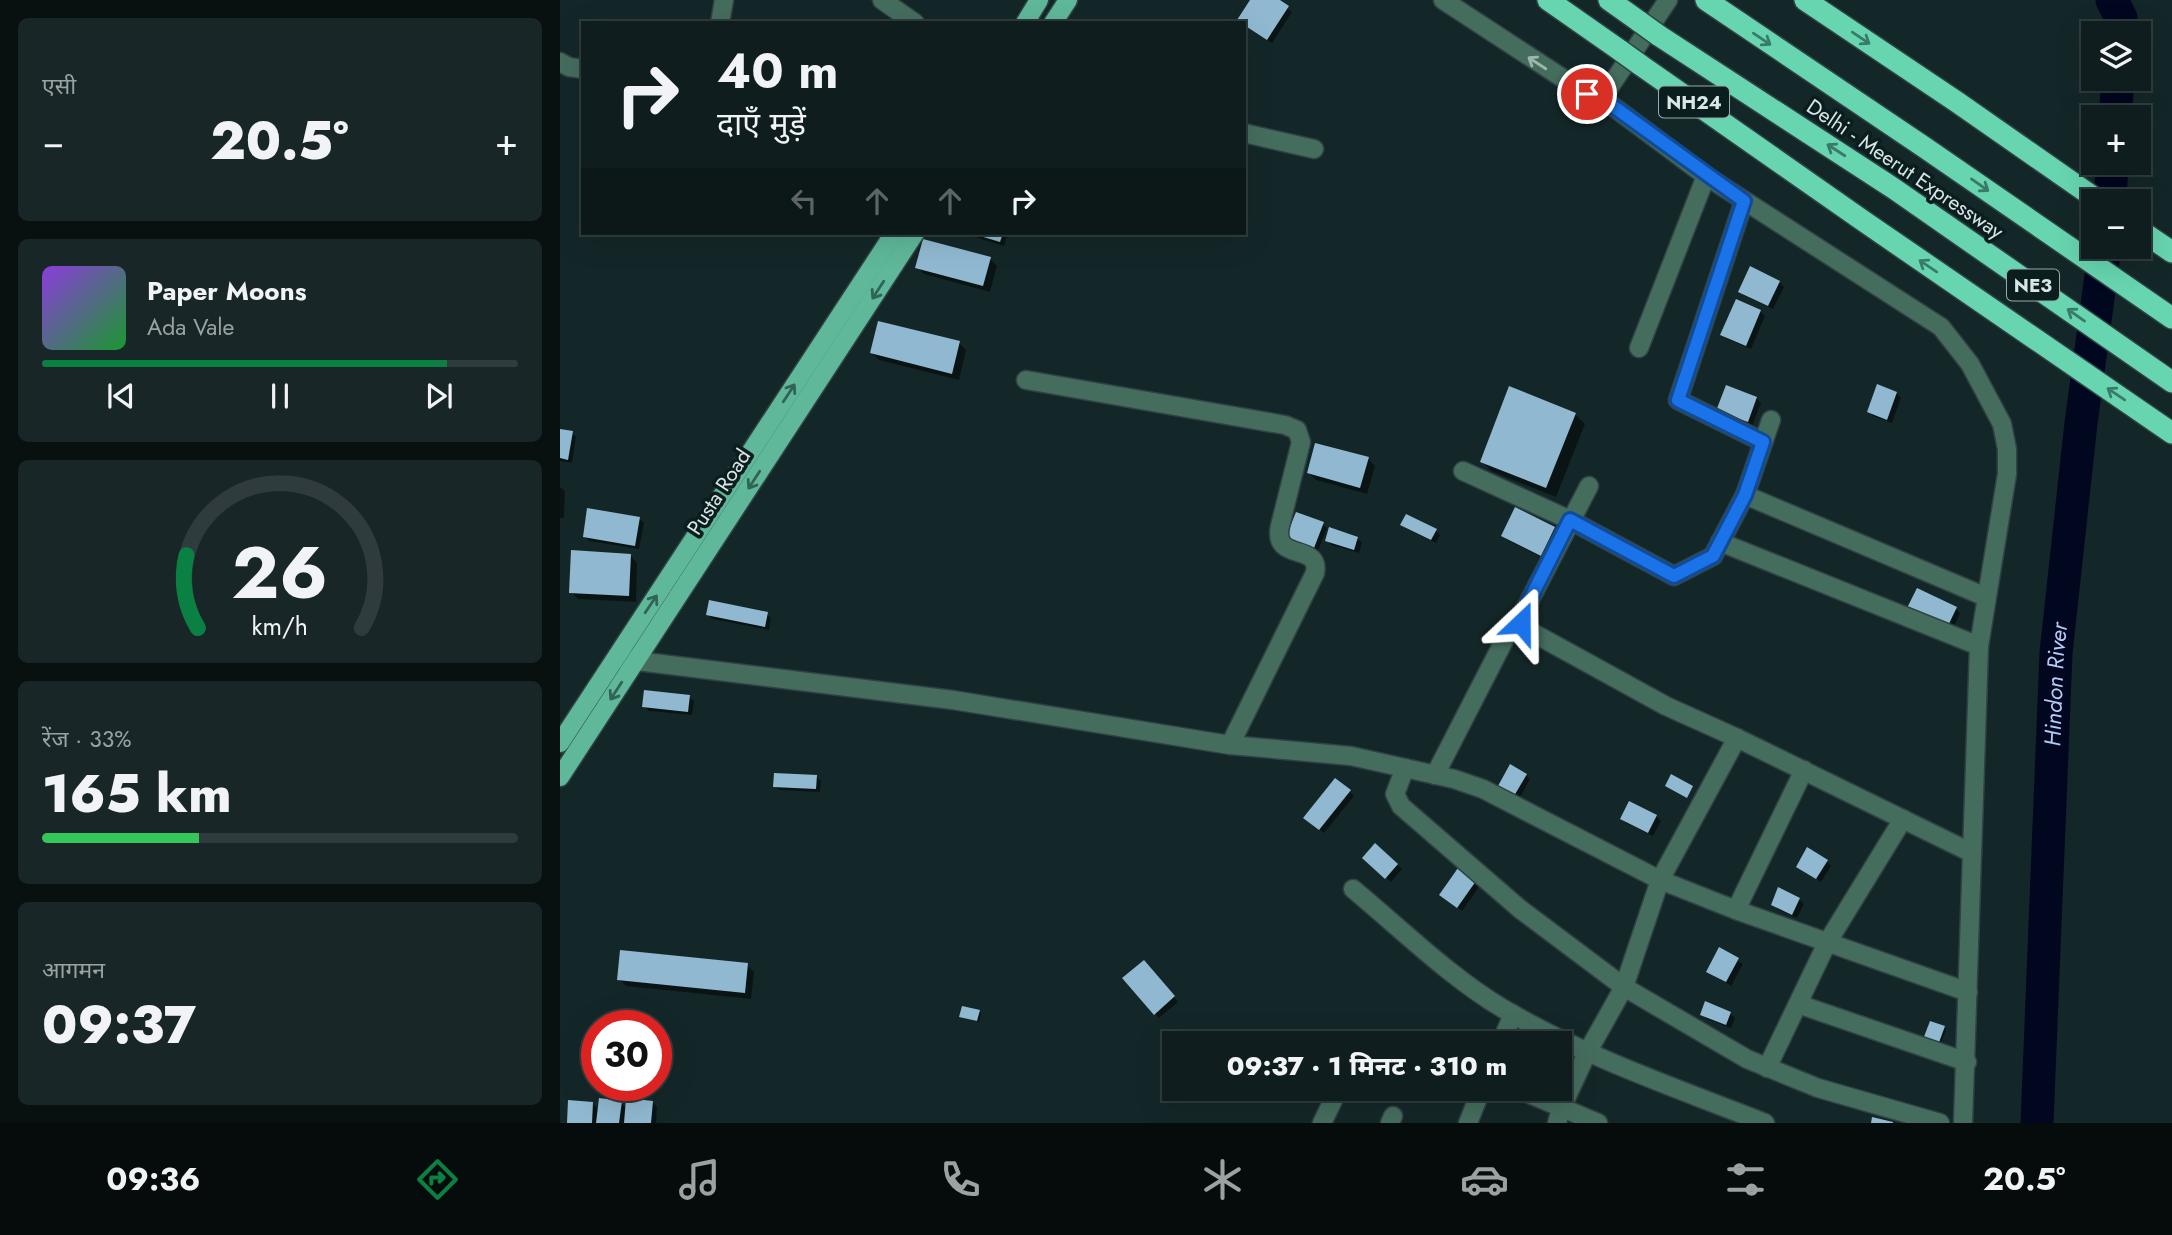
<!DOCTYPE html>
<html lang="hi">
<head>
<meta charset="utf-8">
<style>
	:root { --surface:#0f1d1e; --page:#182627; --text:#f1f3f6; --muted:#9ba2a4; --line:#2f3b3c; --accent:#0b8043 }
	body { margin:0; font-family:Jost,"Noto Sans Devanagari",sans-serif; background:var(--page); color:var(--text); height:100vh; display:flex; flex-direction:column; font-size:26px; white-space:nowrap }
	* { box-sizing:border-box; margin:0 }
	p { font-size:23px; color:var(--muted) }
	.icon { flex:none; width:38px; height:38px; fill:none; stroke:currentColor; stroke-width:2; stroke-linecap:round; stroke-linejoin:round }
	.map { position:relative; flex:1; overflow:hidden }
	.details { display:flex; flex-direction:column; gap:18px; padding:18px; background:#081010; width:560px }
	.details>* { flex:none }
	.top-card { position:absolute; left:21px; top:21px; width:665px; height:214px; border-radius:0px; box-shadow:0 7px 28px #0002,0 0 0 2px var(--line); background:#0f1d1e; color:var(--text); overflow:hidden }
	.buttons { position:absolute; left:1521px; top:21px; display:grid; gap:14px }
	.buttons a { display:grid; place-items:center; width:70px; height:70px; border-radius:0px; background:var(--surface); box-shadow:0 7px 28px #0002,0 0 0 2px var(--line); font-size:35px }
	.speed { position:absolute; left:21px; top:1010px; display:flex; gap:14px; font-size:35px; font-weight:700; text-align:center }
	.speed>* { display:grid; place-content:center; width:91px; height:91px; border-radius:50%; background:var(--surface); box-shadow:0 7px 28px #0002,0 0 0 2px var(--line); line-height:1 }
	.speed .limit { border:10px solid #d22; background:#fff; color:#111 }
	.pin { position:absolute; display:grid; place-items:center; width:60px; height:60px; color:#fff; margin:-30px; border:4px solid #fff; border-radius:50%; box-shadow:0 2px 7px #0007 }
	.me { position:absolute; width:77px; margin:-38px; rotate:23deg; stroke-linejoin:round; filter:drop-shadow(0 0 5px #0008) }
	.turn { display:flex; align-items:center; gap:24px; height:147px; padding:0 21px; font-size:32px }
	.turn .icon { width:91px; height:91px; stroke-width:2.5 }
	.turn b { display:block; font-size:49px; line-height:60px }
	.lanes { display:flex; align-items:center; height:66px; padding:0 21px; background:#0003; justify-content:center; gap:35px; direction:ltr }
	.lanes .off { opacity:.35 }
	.big { font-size:52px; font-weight:800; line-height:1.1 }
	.details .card { flex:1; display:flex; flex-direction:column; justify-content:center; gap:10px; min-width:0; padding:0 24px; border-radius:10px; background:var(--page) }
	.details .dial { align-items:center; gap:0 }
	.dial svg { height:182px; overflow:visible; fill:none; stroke:var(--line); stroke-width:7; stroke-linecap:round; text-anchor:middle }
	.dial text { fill:var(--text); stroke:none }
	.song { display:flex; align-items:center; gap:21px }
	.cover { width:84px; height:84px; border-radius:10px; background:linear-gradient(135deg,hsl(270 70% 55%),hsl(130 70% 35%)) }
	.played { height:7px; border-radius:4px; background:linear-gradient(90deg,var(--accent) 85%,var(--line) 85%) }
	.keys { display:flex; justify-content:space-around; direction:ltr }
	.heat { display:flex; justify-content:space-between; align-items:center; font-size:38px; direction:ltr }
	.charge { height:10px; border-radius:5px; background:linear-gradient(90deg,#34c759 33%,var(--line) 0) }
	.trip { position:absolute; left:602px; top:1031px; width:410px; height:70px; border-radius:0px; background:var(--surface); box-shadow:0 7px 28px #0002,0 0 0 2px var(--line); font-weight:800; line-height:70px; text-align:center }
	.menu { display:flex; height:112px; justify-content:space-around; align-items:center; background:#060c0c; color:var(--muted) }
	.menu .icon { width:49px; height:49px }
	.menu .on { color:var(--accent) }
	.menu b { font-size:32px; color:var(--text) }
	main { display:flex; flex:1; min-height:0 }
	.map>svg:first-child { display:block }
</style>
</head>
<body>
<main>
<section class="details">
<div class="card"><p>एसी</p>
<div class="heat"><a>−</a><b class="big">20.5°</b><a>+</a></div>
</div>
<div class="card">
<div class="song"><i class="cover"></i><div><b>Paper Moons</b><p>Ada Vale</p></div></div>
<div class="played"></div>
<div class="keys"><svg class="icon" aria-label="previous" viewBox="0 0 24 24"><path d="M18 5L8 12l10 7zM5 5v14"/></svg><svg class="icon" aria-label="pause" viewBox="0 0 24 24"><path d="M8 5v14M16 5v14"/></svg><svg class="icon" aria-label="next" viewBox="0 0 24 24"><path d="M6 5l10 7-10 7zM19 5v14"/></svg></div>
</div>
<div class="card dial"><svg viewBox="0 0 100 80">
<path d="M14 69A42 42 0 1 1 86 69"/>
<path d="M14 69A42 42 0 0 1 9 37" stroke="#0b8043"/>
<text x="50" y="56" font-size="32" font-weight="700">26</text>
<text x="50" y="72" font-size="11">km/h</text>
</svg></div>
<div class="card"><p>रेंज · 33%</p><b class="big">165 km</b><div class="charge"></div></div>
<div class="card"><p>आगमन</p><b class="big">09:37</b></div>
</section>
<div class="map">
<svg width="1612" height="1123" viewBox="0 0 1612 1123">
	<rect width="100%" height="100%" fill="#142728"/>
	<g fill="#0007">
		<path d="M 692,0 L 717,0 L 732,12 L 712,43 L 679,20 Z"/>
		<path d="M 402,233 L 448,233 L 444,246 Z"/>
		<path d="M 430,259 L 437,266 L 430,292 L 364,274 L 357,267 Z"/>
		<path d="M 1191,269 L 1219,282 L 1224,287 L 1213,309 L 1185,296 L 1180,291 Z"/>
		<path d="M 1177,301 L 1200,311 L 1205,316 L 1191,349 L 1167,339 L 1162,334 Z"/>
		<path d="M 399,343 L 406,350 L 399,380 L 319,360 L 312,353 Z"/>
		<path d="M 1336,393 L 1341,398 L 1332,423 L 1313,416 L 1309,412 Z"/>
		<path d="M 1196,398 L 1201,403 L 1192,426 L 1163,415 Z"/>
		<path d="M 1015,414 L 1025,424 L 996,497 L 931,471 L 922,461 Z"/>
		<path d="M 0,430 L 12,433 L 16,437 L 12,463 L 0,461 Z"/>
		<path d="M 808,459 L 815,466 L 807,494 L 756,480 L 749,473 Z"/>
		<path d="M 0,487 L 5,491 L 4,518 L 0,518 Z"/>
		<path d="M 79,518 L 84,523 L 79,549 L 29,541 L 25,537 Z"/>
		<path d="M 763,524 L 767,528 L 758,551 L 732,541 L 728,537 Z"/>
		<path d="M 842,525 L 876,530 L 880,535 L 876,543 L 847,529 Z"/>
		<path d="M 994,529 L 998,533 L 985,559 L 947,540 L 943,536 Z"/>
		<path d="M 797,538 L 802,543 L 799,553 L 771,545 L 767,540 Z"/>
		<path d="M 70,555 L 77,563 L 76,602 L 18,599 L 11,592 Z"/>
		<path d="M 1396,609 L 1400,613 L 1391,633 L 1353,614 Z"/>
		<path d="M 148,614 L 207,614 L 211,618 L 209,630 L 152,619 Z"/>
		<path d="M 129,697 L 134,701 L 132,715 L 89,711 L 84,706 Z"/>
		<path d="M 966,775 L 970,779 L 959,799 L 940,785 Z"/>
		<path d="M 256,776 L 261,781 L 260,792 L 219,790 L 215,786 Z"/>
		<path d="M 790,792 L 794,796 L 764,833 L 750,822 Z"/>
		<path d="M 1070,803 L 1096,816 L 1101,821 L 1093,836 L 1066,823 L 1062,818 Z"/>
		<path d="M 815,845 L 842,869 L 831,882 L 804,858 Z"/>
		<path d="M 1267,861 L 1271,866 L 1261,882 L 1238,867 Z"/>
		<path d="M 914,883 L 919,887 L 902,911 L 886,899 Z"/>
		<path d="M 1239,899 L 1244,904 L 1237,918 L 1217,909 L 1213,904 Z"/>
		<path d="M 1160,949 L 1183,964 L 1171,986 L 1148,971 Z"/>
		<path d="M 187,965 L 194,972 L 191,999 L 66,986 L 59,979 Z"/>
		<path d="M 588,966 L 618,1002 L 599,1018 L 595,1013 Z"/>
		<path d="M 419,1011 L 421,1013 L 419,1022 L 401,1017 Z"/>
		<path d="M 1170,1013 L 1175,1018 L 1171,1028 L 1147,1019 L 1142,1015 Z"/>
		<path d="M 1384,1028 L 1386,1030 L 1379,1048 L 1366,1044 Z"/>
		<path d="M 93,1102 L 97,1107 L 96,1123 L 8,1123 L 33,1104 L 39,1110 L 61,1103 L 67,1109 Z"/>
	</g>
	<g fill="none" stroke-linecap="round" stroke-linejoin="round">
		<g stroke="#020720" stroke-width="33">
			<path d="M 1552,0 L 1561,18 L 1560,33"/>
			<path d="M 1555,117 L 1558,79"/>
			<path d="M 1550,201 L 1552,163"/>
			<path id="s1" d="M 1477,1123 L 1496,653 L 1521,423 L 1545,247"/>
		</g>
	</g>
	<g fill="#90b9d1">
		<path d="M 690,0 L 720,0 L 729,6 L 707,40 L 684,25 L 684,23 L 677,20 Z"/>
		<path d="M 410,233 L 443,233 L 440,242 Z"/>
		<path d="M 363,239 L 431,257 L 423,286 L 355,268 Z"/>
		<path d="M 1190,266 L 1220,281 L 1208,306 L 1178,292 Z"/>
		<path d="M 1176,299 L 1201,310 L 1186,346 L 1160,335 Z"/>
		<path d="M 318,321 L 400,341 L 392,374 L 310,353 Z"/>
		<path d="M 1317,384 L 1337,392 L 1327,420 L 1307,412 Z"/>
		<path d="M 1166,385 L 1197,397 L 1188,422 L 1156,411 Z"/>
		<path d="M 949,386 L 1016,413 L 986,488 L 920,462 Z"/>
		<path d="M 0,429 L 13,431 L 8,460 L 0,458 Z"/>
		<path d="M 755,443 L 809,457 L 800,488 L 747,473 Z"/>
		<path d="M 955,507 L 995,527 L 981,556 L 941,536 Z"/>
		<path d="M 27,508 L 80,517 L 75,546 L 23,537 Z"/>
		<path d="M 736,512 L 764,522 L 754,548 L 726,537 Z"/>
		<path d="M 846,514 L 877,529 L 871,540 L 840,525 Z"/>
		<path d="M 769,527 L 798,537 L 794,550 L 765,541 Z"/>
		<path d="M 11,550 L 71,554 L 69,596 L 9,593 Z"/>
		<path d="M 1357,588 L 1397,607 L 1386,630 L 1346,610 Z"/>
		<path d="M 149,600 L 208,612 L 205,627 L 146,615 Z"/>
		<path d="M 84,690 L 130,695 L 128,712 L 82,707 Z"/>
		<path d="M 950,764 L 967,774 L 954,796 L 938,786 Z"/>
		<path d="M 214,773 L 257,775 L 256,789 L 213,787 Z"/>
		<path d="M 1111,774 L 1133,786 L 1127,798 L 1105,786 Z"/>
		<path d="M 775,778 L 791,790 L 759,830 L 743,818 Z"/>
		<path d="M 1069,801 L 1097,815 L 1088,833 L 1060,819 Z"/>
		<path d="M 815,843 L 838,864 L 825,879 L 802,858 Z"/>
		<path d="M 1247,847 L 1268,860 L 1256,879 L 1236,867 Z"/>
		<path d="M 898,868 L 916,881 L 897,908 L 879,895 Z"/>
		<path d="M 1218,887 L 1240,898 L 1232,915 L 1211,905 Z"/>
		<path d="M 1159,947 L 1179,958 L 1166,982 L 1146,972 Z"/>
		<path d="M 60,950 L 188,963 L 185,993 L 57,980 Z"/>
		<path d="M 584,960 L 615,996 L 594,1015 L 562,978 Z"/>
		<path d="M 1145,1001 L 1171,1012 L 1166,1025 L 1140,1015 Z"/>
		<path d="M 402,1006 L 420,1010 L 417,1021 L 399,1017 Z"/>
		<path d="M 1370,1021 L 1385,1026 L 1377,1048 L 1362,1042 Z"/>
		<path d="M 39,1098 L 62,1101 L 59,1123 L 36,1123 Z"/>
		<path d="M 66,1098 L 93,1101 L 91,1123 L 64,1123 Z"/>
		<path d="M 8,1100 L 33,1102 L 32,1123 L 7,1123 Z"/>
		<path d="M 1312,1117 L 1333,1122 L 1333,1123 L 1311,1123 Z"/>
	</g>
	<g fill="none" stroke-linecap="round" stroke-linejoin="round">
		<defs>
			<g id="minor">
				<path d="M 322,0 L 355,23"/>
				<path d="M 883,0 L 1027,94 C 1037,99 1042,95 1049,88 L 1108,0"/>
				<path d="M 160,23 L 164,0"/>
				<path d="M 0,62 L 9,67 L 23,69"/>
				<path d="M 1039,96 L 1146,176 L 1381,327 L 1410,364 L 1442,424 L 1447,449 L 1447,474 L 1419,646 L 1403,1123"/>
				<path d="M 684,133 L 754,149"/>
				<path d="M 1184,201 L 1118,400 L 1203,442"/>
				<path d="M 1079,348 L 1146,176"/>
				<path d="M 466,380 L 725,425 L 737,430 L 741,442 L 720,526 C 712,563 761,542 755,573 L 670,745"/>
				<path d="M 1211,420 L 1185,495 L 1426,597"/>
				<path d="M 903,471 L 1010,520 L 1114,576 L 1153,556 L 1185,495"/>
				<path d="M 1029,486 L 962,615 L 961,623 L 964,628 L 1106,706 L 1177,738 L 1412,853"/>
				<path d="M 1160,542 L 1419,646"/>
				<path d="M 61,659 L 393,700 L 670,745 L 791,756 L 894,779 L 923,789 L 1100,880 L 1176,910 L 1408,992"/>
				<path d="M 845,768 L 835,794 L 841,806 L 960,909 L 1064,987 L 1187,1059 L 1258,1088 L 1380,1123"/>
				<path d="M 875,775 L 948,633 L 960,621"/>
				<path d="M 793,889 C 840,928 890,977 942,1008 C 1025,1057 1116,1088 1205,1123"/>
				<path d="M 1176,910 L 1244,770"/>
				<path d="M 1238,1004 L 1407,1062"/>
				<path d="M 941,1043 L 953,1014"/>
				<path d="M 1207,1068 L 1267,943 L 1343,819"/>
				<path d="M 955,1088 L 1038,1123"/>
				<path d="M 762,1123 L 779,1088"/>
				<path d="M 830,1123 L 833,1116"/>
				<path d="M 908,1123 L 922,1088"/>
				<path d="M 997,1123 L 1001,1109 L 1027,1053 L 1064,987 L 1100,880 L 1177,738"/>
			</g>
			<g id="major">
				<path d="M 465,23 L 479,0"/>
				<path d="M 493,23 L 508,0"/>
				<path d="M 0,743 L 334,233"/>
				<path d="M 0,777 L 355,233"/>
			</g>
			<g id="highway">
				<path d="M 988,0 L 1061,51"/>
				<path d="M 1049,0 L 1080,22"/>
				<path d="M 1146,0 L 1364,147 L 1612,318"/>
				<path d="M 1245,0 L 1397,102 L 1539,201"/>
				<path d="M 1098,35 L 1333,188 L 1612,382"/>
				<path d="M 1079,64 L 1302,220 L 1612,433"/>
				<path d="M 1578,229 L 1612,252"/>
			</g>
		</defs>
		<use href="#minor" stroke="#304243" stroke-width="21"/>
		<use href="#major" stroke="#304243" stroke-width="21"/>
		<use href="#highway" stroke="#304243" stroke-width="24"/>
		<use href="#minor" stroke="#456d5e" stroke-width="18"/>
		<use href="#major" stroke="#5fb899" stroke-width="18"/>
		<use href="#highway" stroke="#67d5b0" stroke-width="21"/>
		<defs>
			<g id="highway-bridge">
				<path d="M 1080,22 L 1098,35"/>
				<path d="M 1061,51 L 1079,64"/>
			</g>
		</defs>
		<use href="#highway-bridge" stroke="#304243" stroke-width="24" stroke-linecap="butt"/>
		<use href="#highway-bridge" stroke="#67d5b0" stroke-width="21"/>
	</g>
	<defs><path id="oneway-shaft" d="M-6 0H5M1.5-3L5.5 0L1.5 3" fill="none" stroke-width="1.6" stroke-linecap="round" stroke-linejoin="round" transform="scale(1.75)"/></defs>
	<g stroke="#397a68">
		<use href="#oneway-shaft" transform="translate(1301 38) rotate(34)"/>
		<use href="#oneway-shaft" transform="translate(1202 39) rotate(34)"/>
		<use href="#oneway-shaft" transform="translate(1276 150) rotate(-147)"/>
		<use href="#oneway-shaft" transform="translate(1420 185) rotate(35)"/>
		<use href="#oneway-shaft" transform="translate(1368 266) rotate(-146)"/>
		<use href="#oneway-shaft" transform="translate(1516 315) rotate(-145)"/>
		<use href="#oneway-shaft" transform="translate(1556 394) rotate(-146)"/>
	</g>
	<use stroke="#9eb5b0" href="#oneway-shaft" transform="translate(977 63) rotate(-147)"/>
	<g stroke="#316356">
		<use href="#oneway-shaft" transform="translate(318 290) rotate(123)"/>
		<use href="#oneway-shaft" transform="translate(229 393) rotate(-57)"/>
		<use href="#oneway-shaft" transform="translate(194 480) rotate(123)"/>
		<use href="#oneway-shaft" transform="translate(91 604) rotate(-56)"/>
		<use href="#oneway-shaft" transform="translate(56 691) rotate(123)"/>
	</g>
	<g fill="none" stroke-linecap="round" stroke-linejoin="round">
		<defs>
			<path id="route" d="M 961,623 L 962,615 L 1010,520 L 1114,576 L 1153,556 L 1185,495 L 1203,442 L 1118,400 L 1184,201 L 1039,96 L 1027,94"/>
		</defs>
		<use href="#route" stroke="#114b97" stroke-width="18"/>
		<use href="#route" stroke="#1a73e8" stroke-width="12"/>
	</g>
	<g text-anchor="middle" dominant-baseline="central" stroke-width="7" stroke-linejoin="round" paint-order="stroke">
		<g fill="#0b1e1f" stroke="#9ca9aa" stroke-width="2">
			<rect x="1099" y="86.5" width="70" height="31" rx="5"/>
			<rect x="1447" y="269.5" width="52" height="31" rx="5"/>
		</g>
		<g font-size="19" font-weight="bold" fill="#dae5e6">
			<text x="1134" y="102">NH24</text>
			<text x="1473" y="285">NE3</text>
		</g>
		<g font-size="21" fill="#dae5e6" stroke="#0b1e1f">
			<text transform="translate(1345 169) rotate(34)">Delhi - Meerut Expressway</text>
			<text transform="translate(159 492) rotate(-57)">Pusta Road</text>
		</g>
		<g font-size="23" font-style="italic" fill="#b5caf8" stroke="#0b1e1f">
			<text stroke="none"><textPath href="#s1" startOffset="439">Hindon River</textPath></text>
		</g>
	</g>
</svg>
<div class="buttons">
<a><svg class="icon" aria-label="layers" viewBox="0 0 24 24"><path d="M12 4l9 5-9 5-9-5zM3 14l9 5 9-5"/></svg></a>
<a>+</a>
<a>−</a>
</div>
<div class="speed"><div class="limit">30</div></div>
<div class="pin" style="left:1027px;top:94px;background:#d93025"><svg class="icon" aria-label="arrive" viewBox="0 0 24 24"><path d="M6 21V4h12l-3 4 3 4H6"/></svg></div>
<svg class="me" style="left:961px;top:623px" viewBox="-20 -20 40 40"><path d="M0-17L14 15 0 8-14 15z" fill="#1a73e8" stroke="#fff" stroke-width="4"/></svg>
<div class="trip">09:37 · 1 मिनट · 310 m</div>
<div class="top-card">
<div class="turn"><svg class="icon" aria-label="right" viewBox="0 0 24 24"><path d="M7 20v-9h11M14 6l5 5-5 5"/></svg><div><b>40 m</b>दाएँ मुड़ें</div></div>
<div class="lanes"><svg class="icon off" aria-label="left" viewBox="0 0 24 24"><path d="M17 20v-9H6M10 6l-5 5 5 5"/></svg><svg class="icon off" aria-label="ahead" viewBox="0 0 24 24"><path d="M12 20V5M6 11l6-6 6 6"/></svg><svg class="icon off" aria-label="ahead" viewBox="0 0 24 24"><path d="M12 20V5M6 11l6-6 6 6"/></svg><svg class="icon" aria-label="right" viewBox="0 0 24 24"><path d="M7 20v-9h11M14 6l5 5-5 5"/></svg></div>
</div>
</div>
</main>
<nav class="menu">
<b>09:36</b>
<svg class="icon on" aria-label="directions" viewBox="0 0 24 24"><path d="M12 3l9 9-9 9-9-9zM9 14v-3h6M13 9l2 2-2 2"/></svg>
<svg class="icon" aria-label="music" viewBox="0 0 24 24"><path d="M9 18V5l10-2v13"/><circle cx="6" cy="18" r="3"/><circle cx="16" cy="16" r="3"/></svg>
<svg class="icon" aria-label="phone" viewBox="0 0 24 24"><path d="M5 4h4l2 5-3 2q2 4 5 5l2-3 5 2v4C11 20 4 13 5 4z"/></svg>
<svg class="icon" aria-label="climate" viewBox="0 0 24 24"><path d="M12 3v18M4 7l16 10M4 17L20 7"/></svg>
<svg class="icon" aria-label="car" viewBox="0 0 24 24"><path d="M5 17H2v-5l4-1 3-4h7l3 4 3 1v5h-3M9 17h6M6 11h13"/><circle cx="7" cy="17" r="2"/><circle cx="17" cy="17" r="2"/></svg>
<svg class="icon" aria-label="filters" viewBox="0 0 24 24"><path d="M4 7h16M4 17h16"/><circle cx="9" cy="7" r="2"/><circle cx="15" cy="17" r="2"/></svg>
<b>20.5°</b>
</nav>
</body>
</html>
